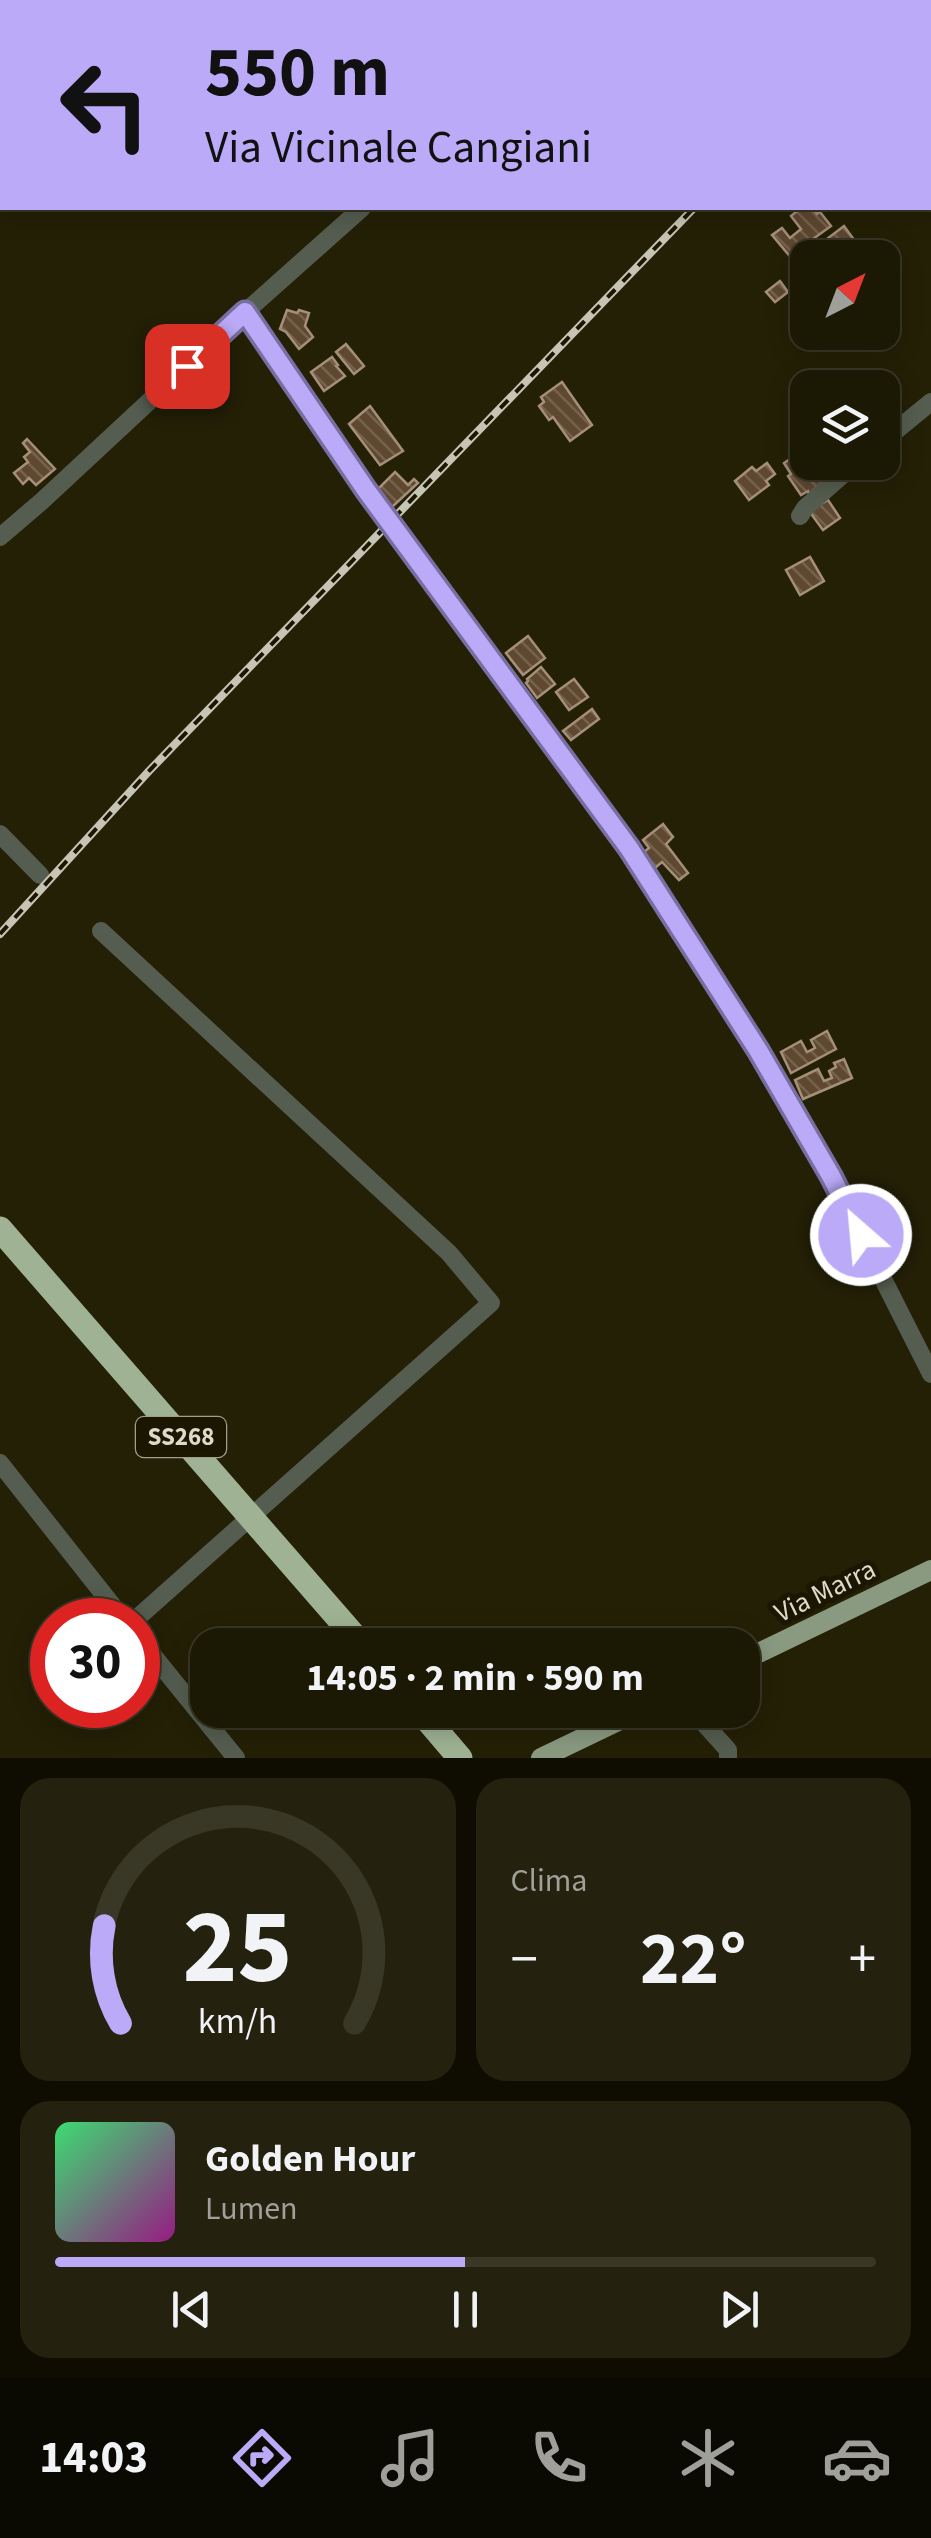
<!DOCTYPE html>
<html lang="it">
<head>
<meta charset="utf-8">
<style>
	:root { --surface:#1b1804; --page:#24210e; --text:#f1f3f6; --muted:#a0a09a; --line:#393726; --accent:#baaaf7 }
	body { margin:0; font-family:"Source Sans 3",sans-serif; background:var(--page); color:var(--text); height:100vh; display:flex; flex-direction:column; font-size:38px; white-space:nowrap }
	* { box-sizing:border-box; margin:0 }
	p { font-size:32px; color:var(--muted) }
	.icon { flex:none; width:55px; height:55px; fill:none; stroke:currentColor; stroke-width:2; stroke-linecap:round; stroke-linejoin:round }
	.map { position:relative; height:1758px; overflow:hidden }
	.side { display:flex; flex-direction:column; gap:20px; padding:20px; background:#0f0d02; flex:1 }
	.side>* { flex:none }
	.guide { position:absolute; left:0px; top:0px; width:932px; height:210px; box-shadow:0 5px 25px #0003,0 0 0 2px var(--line); background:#baaaf7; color:#111; overflow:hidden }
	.needle { width:65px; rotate:42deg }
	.buttons { position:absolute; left:790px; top:240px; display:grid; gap:20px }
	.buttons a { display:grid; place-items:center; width:110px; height:110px; border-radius:20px; background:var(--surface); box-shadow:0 5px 25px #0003,0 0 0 2px var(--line); font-size:50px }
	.speed { position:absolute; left:30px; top:1598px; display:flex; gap:20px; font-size:50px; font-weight:700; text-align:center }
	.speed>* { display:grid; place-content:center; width:130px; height:130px; border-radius:50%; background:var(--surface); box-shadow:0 5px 25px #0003,0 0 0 2px var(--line); line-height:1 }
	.speed .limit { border:15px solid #d22; background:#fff; color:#111 }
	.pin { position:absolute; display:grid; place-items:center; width:85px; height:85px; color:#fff; margin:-42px; border-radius:20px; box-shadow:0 5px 15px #0006 }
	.me { position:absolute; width:110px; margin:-55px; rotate:333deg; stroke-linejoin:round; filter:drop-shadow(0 0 8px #0008) }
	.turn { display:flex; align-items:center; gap:35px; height:210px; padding:0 40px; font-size:45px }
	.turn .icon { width:130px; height:130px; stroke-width:2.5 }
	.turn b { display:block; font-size:70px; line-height:85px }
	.big { font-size:75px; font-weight:700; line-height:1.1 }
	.side .widget { flex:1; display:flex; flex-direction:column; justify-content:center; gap:15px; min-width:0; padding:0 35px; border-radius:30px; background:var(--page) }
	.side .dial { align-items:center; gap:0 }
	.dial svg { height:260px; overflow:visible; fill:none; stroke:var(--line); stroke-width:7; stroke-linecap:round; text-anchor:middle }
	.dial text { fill:var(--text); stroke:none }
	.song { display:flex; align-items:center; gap:30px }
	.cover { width:120px; height:120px; border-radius:15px; background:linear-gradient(135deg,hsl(140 70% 55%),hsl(310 70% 35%)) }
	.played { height:10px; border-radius:5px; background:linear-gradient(90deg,var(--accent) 50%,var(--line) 50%) }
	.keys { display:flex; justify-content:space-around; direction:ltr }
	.heat { display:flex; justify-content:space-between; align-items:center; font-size:55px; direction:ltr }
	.side .tiles { flex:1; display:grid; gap:20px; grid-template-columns:1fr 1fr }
	.widget:last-child { grid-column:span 2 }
	.trip { position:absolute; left:190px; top:1628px; width:570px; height:100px; border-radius:30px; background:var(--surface); box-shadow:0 5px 25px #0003,0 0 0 2px var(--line); font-weight:700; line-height:100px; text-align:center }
	.tabs { display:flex; height:160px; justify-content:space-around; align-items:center; background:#0b0a02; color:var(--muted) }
	.tabs .icon { width:70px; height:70px }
	.tabs .active { color:var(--accent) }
	.tabs b { font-size:45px; color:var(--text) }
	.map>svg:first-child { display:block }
</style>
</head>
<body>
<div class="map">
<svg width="931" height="1758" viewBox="0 0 931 1758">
	<defs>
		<pattern id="building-back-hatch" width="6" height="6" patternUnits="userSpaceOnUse" patternTransform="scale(2.5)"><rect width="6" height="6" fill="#5f4830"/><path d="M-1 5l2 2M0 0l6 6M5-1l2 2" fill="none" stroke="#75624d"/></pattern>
	</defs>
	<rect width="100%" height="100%" fill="#242006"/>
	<g fill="url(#building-back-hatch)" stroke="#a58f79" stroke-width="2.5">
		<path d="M 793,208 L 812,208 L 817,214 L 820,212 L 831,226 L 813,239 L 818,245 L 823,242 L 835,258 L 808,258 L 808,278 L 772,235 L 782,228 L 790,238 L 801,229 L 791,216 L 796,212 Z"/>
		<path d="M 844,226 L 860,248 L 849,258 L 835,258 L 823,242 Z"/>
		<path d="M 780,281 L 788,292 L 775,302 L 766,292 Z"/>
		<path d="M 287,310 L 297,313 L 299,310 L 309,313 L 305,326 L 313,337 L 299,349 L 286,332 L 280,329 Z"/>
		<path d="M 346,344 L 364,366 L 354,374 L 336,352 Z"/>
		<path d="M 332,357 L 338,365 L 336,366 L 345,376 L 324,391 L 311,372 Z"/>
		<path d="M 562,382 L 592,425 L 570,441 L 553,417 L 549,420 L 539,406 L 544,402 L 541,397 Z"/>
		<path d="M 370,406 L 403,451 L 380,465 L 349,424 Z"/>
		<path d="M 27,439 L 55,469 L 36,485 L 29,478 L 23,484 L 14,473 L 28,462 L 24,457 L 30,452 L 23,443 Z"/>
		<path d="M 793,457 L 798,465 L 801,464 L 805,469 L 814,464 L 825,480 L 809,494 L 808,491 L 801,495 L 788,476 L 791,474 L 784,463 Z"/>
		<path d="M 767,463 L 775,474 L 766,481 L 769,485 L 749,500 L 735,481 L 752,467 L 756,471 Z"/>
		<path d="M 395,472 L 408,485 L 414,479 L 418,483 L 392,507 L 376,491 Z"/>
		<path d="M 828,500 L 840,518 L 823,530 L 809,511 Z"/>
		<path d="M 810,557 L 824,581 L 800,595 L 786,570 Z"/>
		<path d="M 528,636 L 545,658 L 523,675 L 506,653 Z"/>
		<path d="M 541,667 L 555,684 L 537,698 L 526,683 L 528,681 L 527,679 Z"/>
		<path d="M 574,679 L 588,697 L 569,710 L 556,692 Z"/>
		<path d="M 592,709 L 599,719 L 571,740 L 563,731 Z"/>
		<path d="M 663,824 L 673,837 L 666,844 L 688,873 L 679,880 L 662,862 L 655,868 L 644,852 L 649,848 L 643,840 Z"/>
		<path d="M 827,1031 L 836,1049 L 791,1073 L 781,1052 L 801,1041 L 807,1052 L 815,1048 L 811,1040 Z"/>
		<path d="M 844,1059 L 852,1078 L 803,1099 L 795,1080 L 818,1069 L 824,1081 L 832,1078 L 829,1071 L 836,1067 L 834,1063 Z"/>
	</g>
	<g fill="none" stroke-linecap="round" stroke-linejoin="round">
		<g stroke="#555d50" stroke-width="18">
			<path d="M 473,0 L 475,2"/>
			<path d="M 823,0 L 824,2"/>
			<path d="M 602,2 L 605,0"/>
			<path d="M 930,90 L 931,89"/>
			<path d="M 930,152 L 931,154"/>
			<path d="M 245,312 L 386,517 L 629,848 L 758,1050 L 831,1176 L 931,1374"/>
			<path d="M 882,442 L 931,402"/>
			<path d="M 800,516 L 805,508 L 857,462"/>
			<path d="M 0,537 L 42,501 L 242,315 L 362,208"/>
			<path d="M 0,834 L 40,875"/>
			<path d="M 101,931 L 449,1253 L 491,1303 L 135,1620"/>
			<path d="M 0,1463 L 124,1620"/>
			<path d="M 138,1637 L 236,1758"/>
			<path d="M 692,1710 L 728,1750 L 728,1758"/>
		</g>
		<g stroke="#8a9a81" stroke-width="20">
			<path d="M 742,1661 L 931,1570"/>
			<path d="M 541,1758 L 641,1710"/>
		</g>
		<path stroke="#9fb394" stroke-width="25" d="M 419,1710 L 460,1758"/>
		<defs>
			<g id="rail">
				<path d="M 892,2 L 894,0"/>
				<path d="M 0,934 L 149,771 L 694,208"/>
			</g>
		</defs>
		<use href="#rail" stroke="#c6c4b4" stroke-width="8"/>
		<use href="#rail" stroke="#1a1600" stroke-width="4" stroke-dasharray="11" stroke-linecap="butt"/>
		<path stroke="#9fb394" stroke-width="25" d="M 0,1229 L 362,1645"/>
	</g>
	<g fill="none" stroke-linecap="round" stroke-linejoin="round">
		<defs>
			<path id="route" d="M 187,366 L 245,312 L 366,490 L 629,848 L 758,1050 L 831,1176 L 861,1235"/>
		</defs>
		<use href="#route" stroke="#796ea1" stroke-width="25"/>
		<use href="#route" stroke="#baaaf7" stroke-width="18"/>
	</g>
	<g text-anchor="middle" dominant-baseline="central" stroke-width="10" stroke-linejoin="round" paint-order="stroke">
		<rect fill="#1a1600" stroke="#a29f8e" stroke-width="2.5" x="136" y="1417" width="90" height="40" rx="8"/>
		<g font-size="25" font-weight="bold" fill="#dcdacb">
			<text x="181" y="1437">SS268</text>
		</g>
		<g font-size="28" fill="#dcdacb" stroke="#1a1600">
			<text transform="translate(825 1591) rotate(-26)">Via Marra</text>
		</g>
	</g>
</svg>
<div class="buttons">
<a><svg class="needle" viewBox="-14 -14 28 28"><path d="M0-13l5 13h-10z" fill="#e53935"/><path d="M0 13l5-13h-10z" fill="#a0a09a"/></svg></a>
<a><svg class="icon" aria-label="layers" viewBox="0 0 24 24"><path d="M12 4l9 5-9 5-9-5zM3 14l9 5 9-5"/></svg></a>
</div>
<div class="speed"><div class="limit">30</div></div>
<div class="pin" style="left:187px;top:366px;background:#d93025"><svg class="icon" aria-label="arrive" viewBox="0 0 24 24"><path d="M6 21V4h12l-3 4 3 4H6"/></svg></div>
<svg class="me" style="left:861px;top:1235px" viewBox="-20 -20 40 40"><circle r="17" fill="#baaaf7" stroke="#fff" stroke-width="3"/><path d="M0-11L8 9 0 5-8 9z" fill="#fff"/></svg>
<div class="trip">14:05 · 2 min · 590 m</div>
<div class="guide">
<div class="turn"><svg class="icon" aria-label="left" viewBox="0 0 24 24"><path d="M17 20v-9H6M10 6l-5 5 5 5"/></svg><div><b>550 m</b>Via Vicinale Cangiani</div></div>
</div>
</div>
<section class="side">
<div class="tiles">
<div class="widget dial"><svg viewBox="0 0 100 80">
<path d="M14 69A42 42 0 1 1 86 69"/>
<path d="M14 69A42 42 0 0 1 9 39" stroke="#baaaf7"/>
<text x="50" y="56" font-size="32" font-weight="700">25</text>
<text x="50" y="72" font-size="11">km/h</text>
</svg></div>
<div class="widget"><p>Clima</p>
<div class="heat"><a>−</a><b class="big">22°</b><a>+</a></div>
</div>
<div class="widget">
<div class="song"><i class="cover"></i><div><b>Golden Hour</b><p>Lumen</p></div></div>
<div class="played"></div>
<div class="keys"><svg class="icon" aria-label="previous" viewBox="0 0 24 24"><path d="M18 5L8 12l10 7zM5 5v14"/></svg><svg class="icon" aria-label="pause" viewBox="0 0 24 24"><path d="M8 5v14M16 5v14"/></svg><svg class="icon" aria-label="next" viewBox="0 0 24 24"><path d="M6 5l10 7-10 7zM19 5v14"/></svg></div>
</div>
</div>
</section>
<nav class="tabs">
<b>14:03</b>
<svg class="icon active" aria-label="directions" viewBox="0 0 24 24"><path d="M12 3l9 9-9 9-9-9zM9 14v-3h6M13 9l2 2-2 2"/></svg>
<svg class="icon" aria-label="music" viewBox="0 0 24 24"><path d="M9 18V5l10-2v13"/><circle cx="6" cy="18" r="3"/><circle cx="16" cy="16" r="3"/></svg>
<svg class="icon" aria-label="phone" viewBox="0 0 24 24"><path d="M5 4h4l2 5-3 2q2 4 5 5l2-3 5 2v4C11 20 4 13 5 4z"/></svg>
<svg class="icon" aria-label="climate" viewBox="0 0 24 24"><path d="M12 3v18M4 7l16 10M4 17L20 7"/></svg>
<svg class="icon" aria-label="car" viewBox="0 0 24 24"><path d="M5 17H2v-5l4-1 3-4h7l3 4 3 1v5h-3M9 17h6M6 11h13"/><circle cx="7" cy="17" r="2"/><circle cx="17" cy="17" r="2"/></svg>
</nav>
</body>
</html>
